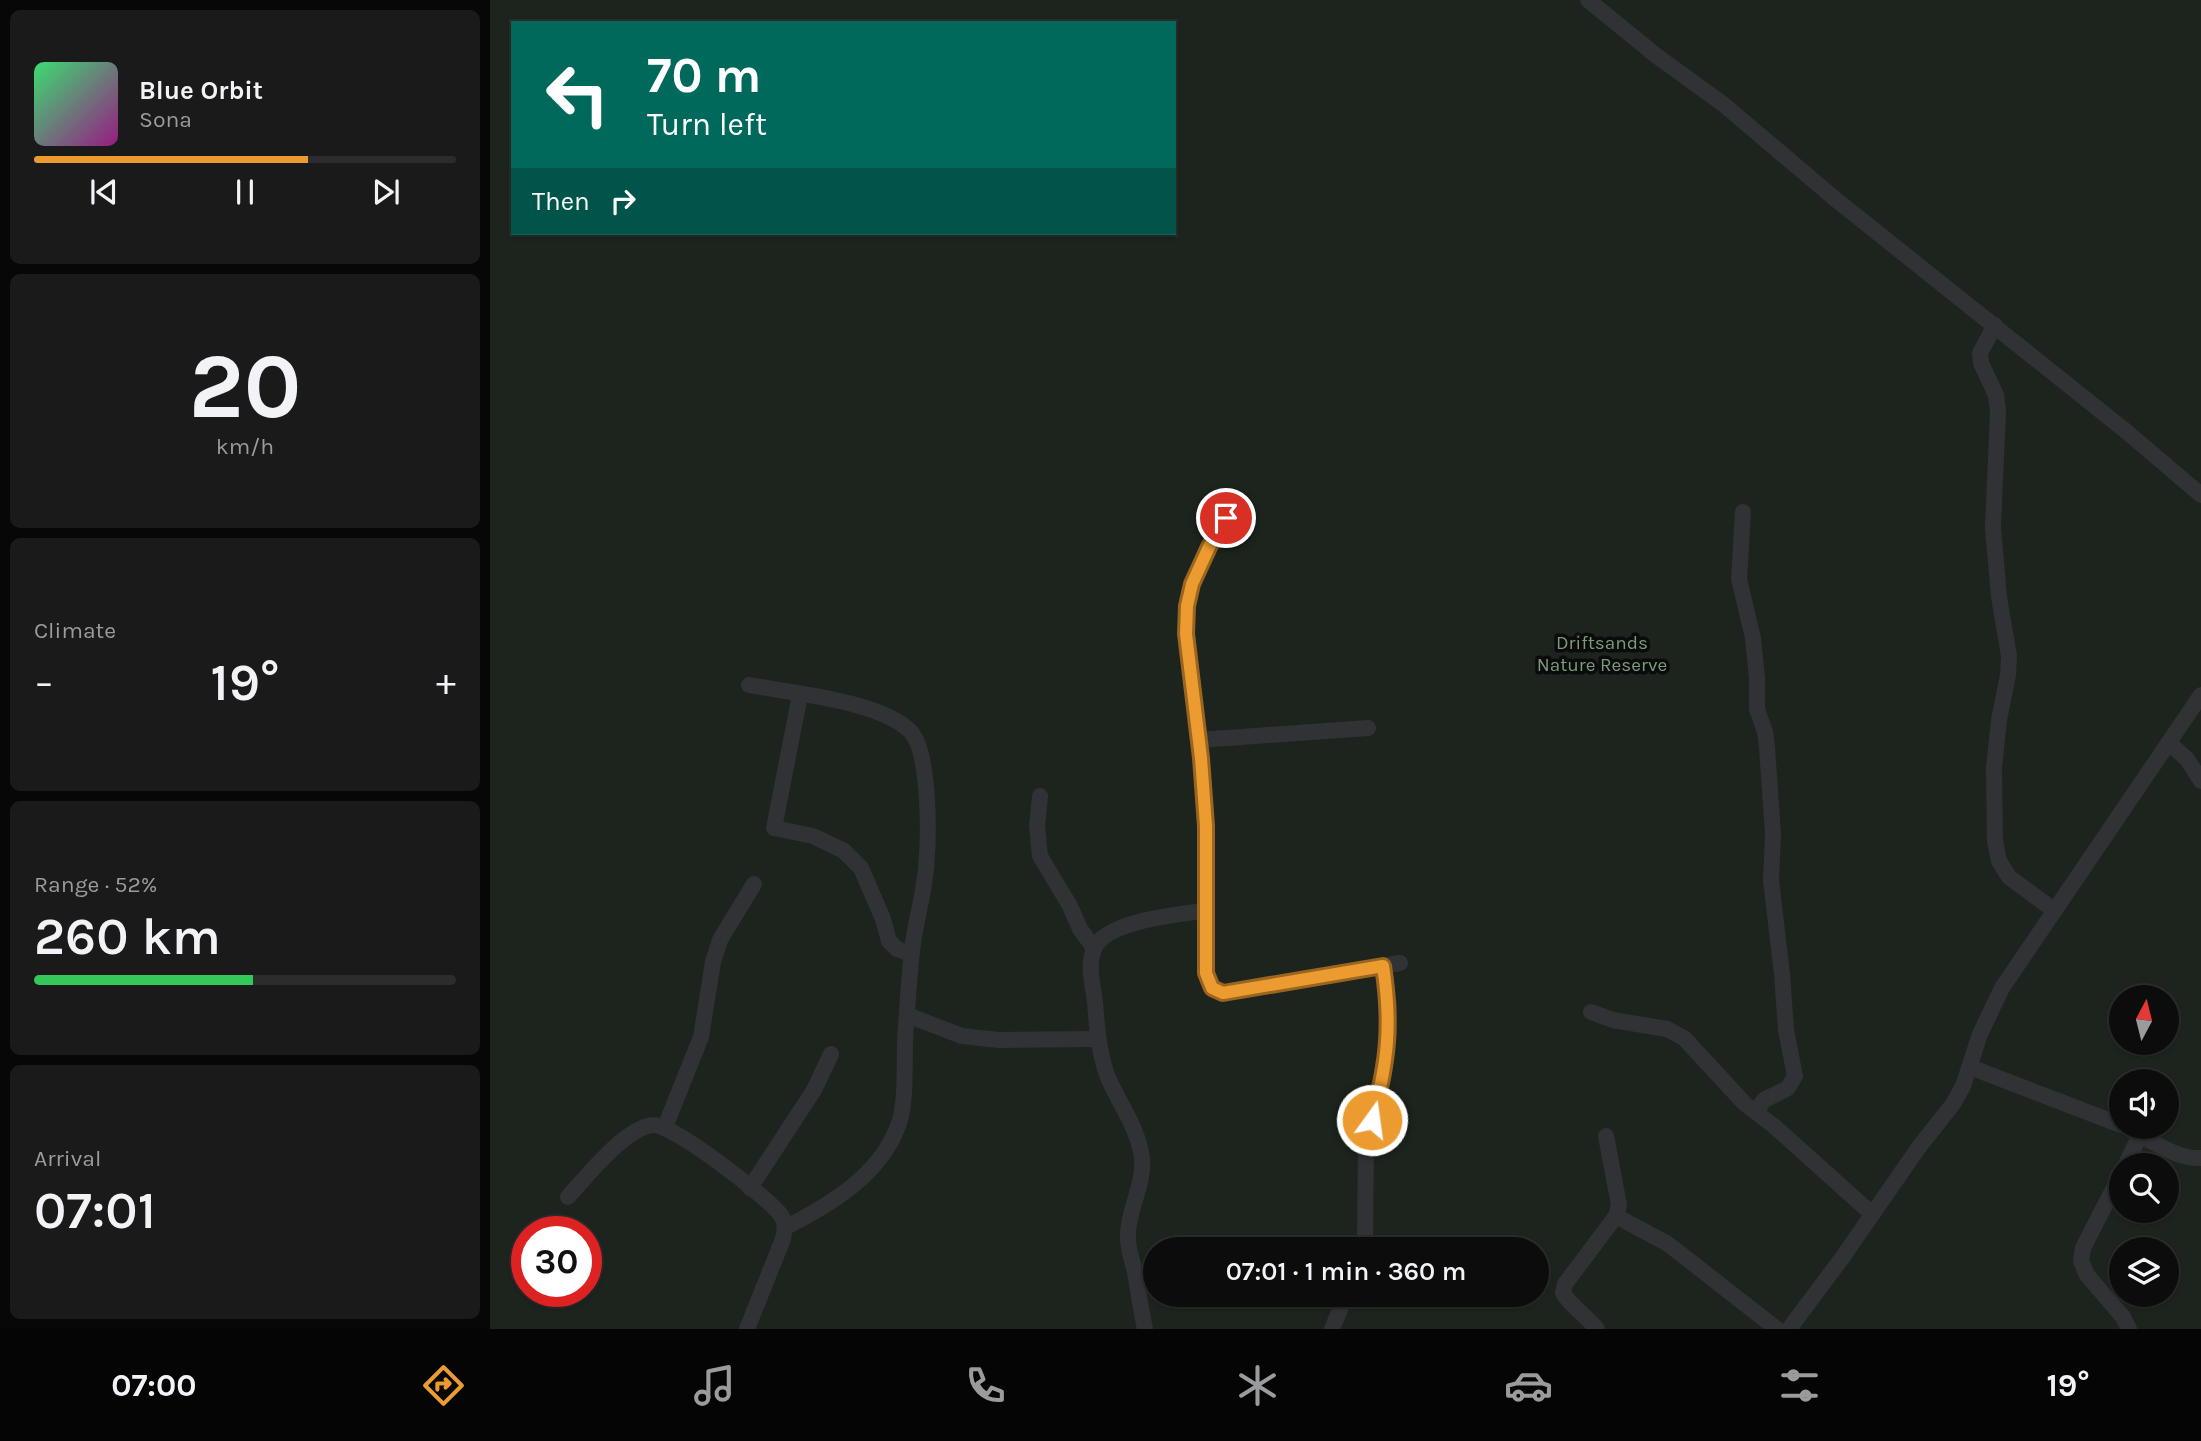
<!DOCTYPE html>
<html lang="en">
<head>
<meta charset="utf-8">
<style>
	:root { --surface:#0c0c0d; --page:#1a1a1b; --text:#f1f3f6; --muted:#9a9b9d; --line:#2c2c2e; --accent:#eb9b2f }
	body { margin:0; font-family:Karla,sans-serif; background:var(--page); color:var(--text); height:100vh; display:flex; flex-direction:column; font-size:26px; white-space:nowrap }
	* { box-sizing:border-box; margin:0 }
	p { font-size:23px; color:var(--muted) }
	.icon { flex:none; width:38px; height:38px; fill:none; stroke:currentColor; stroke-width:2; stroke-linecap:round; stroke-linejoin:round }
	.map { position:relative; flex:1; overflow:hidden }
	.sheet { display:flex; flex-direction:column; gap:10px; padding:10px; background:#070707; width:490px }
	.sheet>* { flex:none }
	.top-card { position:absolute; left:21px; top:21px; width:665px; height:214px; border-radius:0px; box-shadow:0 2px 5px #0004,0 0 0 2px var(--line); background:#00695c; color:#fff; overflow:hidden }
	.needle { width:46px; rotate:7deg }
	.controls { position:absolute; left:1619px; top:985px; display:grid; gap:14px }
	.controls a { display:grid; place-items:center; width:70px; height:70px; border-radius:50%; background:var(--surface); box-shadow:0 2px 5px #0004,0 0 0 2px var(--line); font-size:35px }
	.speed { position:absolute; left:21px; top:1216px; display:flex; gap:14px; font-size:35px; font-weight:700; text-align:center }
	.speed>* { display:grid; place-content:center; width:91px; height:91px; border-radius:50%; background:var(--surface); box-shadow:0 2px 5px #0004,0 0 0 2px var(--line); line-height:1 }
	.speed .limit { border:10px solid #d22; background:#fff; color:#111 }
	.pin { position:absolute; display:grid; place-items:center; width:60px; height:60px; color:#fff; margin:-30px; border:4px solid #fff; border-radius:50%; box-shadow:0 2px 7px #0007 }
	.me { position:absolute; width:77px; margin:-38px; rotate:14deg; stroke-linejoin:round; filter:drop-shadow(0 0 5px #0008) }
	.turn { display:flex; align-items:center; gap:24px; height:147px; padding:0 21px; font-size:32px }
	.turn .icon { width:91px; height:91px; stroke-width:2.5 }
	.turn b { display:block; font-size:49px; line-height:60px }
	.then { display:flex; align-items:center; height:66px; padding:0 21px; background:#0003; gap:14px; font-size:26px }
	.big { font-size:52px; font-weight:600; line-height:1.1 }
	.sheet .widget { flex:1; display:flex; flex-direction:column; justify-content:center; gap:10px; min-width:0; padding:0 24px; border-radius:10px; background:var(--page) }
	.sheet .dial { align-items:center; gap:0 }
	.dial b { font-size:91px; line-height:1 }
	.song { display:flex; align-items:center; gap:21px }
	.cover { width:84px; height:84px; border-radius:10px; background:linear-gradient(135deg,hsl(140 70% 55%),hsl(310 70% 35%)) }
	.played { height:7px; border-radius:4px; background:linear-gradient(90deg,var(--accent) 65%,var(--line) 65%) }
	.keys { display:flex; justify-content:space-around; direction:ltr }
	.heat { display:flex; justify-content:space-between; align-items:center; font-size:38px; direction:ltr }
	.charge { height:10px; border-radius:5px; background:linear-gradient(90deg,#34c759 52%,var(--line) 0) }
	.trip { position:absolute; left:653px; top:1237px; width:406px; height:70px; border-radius:35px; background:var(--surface); box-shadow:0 2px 5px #0004,0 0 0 2px var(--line); font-weight:600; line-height:70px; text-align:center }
	.tab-bar { display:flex; height:112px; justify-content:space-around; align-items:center; background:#050505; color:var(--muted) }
	.tab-bar .icon { width:49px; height:49px }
	.tab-bar .on { color:var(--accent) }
	.tab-bar b { font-size:32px; color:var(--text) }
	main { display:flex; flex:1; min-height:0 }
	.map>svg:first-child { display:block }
</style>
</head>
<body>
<main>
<section class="sheet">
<div class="widget">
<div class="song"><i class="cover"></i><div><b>Blue Orbit</b><p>Sona</p></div></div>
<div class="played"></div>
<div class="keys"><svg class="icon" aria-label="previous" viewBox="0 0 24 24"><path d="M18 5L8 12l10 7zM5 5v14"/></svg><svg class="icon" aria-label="pause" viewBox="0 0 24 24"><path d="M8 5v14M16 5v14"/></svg><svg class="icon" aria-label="next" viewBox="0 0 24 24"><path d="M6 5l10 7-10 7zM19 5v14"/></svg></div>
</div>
<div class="widget dial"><b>20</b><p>km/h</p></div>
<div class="widget"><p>Climate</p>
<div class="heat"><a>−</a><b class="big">19°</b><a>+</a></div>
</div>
<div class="widget"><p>Range · 52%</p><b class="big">260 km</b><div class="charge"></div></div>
<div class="widget"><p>Arrival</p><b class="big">07:01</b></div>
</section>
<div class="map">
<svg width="1711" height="1329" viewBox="0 0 1711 1329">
	<rect width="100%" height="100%" fill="#101011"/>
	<path fill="#1d241d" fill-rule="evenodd" d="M 0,0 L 1711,0 L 1711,1329 L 0,1329 ZM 23,23 L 684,23 L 684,233 L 23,233 ZM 1631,998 L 1676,998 L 1676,1043 L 1631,1043 ZM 1631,1082 L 1676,1082 L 1676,1127 L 1631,1127 ZM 1631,1166 L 1676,1166 L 1676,1211 L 1631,1211 ZM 37,1232 L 96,1232 L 96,1292 L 37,1292 ZM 665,1250 L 1046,1250 L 1046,1295 L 665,1295 ZM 1631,1250 L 1676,1250 L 1676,1295 L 1631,1295 Z"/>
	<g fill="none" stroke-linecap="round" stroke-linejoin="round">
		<g stroke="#313236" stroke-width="16">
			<path d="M 1098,0 L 1168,57 L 1233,104 L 1344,198 L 1637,432 L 1711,495"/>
			<path d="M 1505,325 L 1490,353 L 1491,363 L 1506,395 L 1508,411 L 1503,527 L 1509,597 L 1519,656 L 1518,675 L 1509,720 L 1504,768 L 1505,841 L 1509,861 L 1519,877 L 1565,911"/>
			<path d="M 1253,512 L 1249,579 L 1263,638 L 1267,678 L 1267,709 L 1275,732 L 1277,747 L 1283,834 L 1281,880 L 1292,974 L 1296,1030 L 1305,1076 L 1298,1088 L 1274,1100 L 1266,1112"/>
			<path d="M 736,518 L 719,547 L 702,584 L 697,606 L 697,633 L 711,758 L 716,826 L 716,973 L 722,988 L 733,993 L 910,963"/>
			<path d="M 259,685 C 302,693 392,701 421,732 C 440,753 439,838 436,867 C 434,895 425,923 422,951 C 419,976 418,1001 416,1025 C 413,1054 418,1101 408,1126 C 390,1175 340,1205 296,1227"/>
			<path d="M 310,695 L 284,828 L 323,836 L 354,851 L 371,868 L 393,919 L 399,941 L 407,949 L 422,954"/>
			<path d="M 709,740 L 878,728"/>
			<path d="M 1679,743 L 1697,759 L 1711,781"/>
			<path d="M 550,796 L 547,826 L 550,856 L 580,906 L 590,929 L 604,948"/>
			<path d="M 1101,1012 L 1123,1020 L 1177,1029 L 1194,1038 L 1255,1104 L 1284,1126 L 1382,1214"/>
			<path d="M 417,1015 L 472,1036 L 509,1040 L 608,1039"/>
			<path d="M 1480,1067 L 1631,1125"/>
			<path d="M 175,1127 L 211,1037 L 223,962 L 230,940 L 264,884"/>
			<path d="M 1636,1127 C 1658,1138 1686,1160 1711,1158"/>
			<path d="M 1635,1166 L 1650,1135"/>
			<path d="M 1631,1174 L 1593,1248 L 1591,1261 L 1597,1275 L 1633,1317 L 1639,1329"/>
			<path d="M 260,1188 L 324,1090 L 341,1054"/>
			<path d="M 78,1197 C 96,1177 136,1127 163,1125 C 183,1124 276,1196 290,1214 C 296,1222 295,1229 293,1239 L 257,1329"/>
			<path d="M 1126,1216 L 1178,1244 L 1287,1329"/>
			<path d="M 873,1250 L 875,1238 L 876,1142 L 888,1097 L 899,1035 L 899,1004 L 893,966"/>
			<path d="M 655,1329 C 651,1310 648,1291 645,1272 C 642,1260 637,1247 638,1235 C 638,1207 657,1182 651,1152 C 646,1126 630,1104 619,1080 C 609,1056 607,1028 605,1002 C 603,986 597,965 604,949 C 615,921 688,914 715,911"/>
			<path d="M 842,1329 L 856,1295"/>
			<path d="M 1107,1329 C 1097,1317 1080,1305 1073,1293 L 1075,1284 L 1126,1216 L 1129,1205 L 1116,1136"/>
			<path d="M 1299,1329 L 1352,1258 L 1429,1147 L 1463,1104 L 1473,1086 L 1490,1034 L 1512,988 L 1711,695"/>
		</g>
	</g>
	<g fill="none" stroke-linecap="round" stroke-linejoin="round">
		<defs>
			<path id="route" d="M 736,518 L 719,547 L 702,584 L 697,606 L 696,634 L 711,758 L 716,826 L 716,973 L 722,988 L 733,993 L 893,966 C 902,1024 898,1063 882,1120"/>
		</defs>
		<use href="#route" stroke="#99651f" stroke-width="18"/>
		<use href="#route" stroke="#eb9b2f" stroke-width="12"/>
	</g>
	<g text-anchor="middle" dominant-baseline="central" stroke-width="7" stroke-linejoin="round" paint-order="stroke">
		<g font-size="19" fill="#7a9c79" stroke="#0b0b0c">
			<text x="1112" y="643">Driftsands<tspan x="1112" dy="22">Nature Reserve</tspan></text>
		</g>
	</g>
</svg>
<div class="controls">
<a><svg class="needle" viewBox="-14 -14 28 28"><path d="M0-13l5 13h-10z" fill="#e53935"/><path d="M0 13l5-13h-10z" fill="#9a9b9d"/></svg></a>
<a><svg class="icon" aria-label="sound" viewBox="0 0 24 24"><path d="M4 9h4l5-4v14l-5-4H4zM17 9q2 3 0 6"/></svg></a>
<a><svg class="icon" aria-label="search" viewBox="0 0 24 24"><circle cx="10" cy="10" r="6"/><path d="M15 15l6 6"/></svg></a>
<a><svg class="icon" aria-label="layers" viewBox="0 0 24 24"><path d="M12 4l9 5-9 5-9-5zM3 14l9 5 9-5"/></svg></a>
</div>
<div class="speed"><div class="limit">30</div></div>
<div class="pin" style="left:736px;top:518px;background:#d93025"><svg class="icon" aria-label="arrive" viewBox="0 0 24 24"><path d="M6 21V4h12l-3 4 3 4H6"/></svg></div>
<svg class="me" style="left:882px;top:1120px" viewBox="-20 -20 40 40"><circle r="17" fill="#eb9b2f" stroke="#fff" stroke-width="3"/><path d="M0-11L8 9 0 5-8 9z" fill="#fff"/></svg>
<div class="trip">07:01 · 1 min · 360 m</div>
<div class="top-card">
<div class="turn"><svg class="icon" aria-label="left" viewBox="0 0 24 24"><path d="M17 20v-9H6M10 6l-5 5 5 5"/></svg><div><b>70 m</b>Turn left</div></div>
<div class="then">Then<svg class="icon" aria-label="right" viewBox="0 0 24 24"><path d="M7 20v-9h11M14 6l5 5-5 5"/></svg></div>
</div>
</div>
</main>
<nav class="tab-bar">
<b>07:00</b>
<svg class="icon on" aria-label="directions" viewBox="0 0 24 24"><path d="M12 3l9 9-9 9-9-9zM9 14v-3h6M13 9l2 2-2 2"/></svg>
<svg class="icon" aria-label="music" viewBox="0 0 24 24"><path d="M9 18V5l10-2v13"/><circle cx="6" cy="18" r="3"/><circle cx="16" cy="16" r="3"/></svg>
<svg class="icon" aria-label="phone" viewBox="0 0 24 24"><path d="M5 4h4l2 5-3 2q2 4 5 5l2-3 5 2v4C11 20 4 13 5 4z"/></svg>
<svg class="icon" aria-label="climate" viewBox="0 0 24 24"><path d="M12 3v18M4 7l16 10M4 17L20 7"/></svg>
<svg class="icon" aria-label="car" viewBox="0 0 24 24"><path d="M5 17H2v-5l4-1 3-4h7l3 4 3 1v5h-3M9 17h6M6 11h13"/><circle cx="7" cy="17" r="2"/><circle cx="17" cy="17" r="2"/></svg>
<svg class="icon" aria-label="filters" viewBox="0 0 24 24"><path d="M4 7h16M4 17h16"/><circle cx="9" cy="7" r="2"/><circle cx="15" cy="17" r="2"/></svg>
<b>19°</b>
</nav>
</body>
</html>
